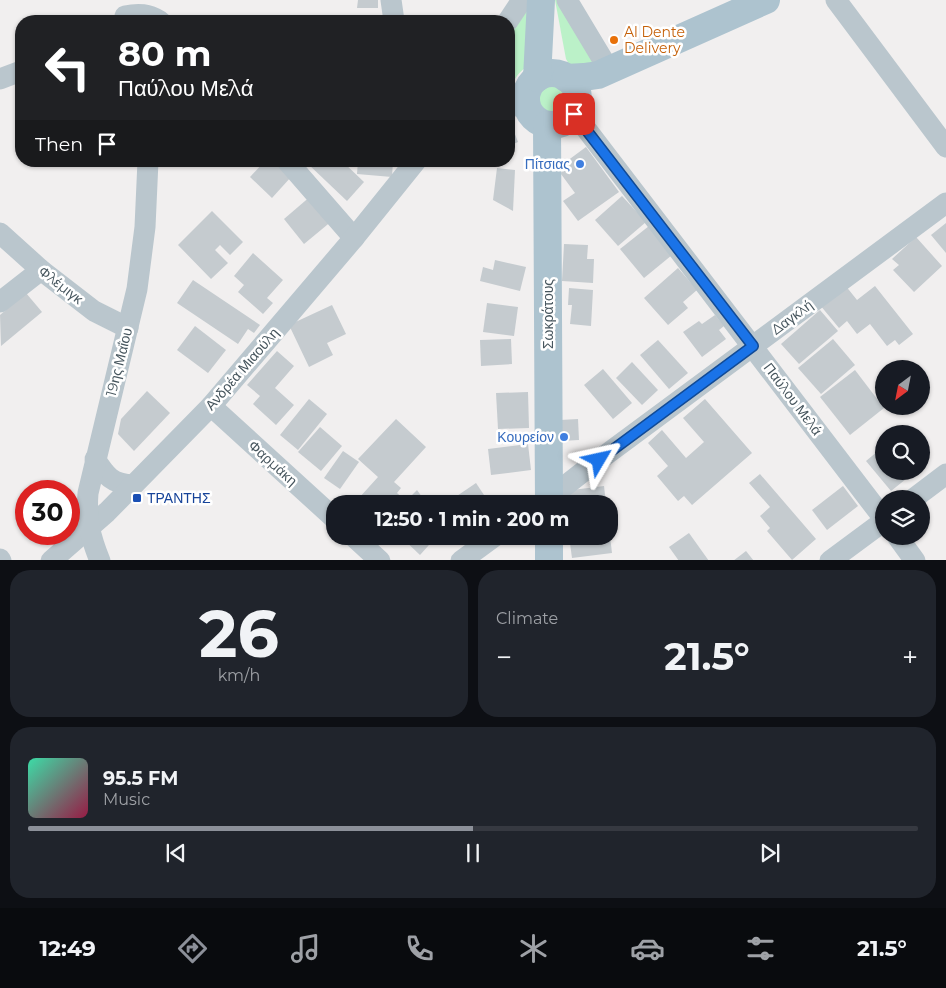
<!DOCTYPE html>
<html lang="en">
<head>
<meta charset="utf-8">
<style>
	:root { --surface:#171b24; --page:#20242c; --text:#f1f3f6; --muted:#9ea1a6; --line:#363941; --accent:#8c9099 }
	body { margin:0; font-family:Montserrat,sans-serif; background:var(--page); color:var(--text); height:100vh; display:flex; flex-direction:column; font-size:19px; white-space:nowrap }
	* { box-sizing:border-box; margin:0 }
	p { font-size:16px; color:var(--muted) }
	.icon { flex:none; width:28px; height:28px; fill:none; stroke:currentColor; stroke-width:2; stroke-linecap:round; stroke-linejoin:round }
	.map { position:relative; height:560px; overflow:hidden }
	.sheet { display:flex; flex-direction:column; gap:10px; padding:10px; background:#0d0f14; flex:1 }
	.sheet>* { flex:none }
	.guide { position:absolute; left:15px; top:15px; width:500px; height:152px; border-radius:20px; box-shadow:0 1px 4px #0004; background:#202124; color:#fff; overflow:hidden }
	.needle { width:32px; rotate:212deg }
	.fabs { position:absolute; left:875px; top:360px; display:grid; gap:10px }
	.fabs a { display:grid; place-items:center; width:55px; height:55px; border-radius:50%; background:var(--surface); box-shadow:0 1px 4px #0004; font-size:25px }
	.speed { position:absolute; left:15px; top:480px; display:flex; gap:10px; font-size:25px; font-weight:700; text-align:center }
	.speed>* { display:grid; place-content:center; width:65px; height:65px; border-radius:50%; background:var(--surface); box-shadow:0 1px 4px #0004; line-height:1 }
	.speed .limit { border:8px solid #d22; background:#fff; color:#111 }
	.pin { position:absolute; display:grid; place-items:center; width:42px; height:42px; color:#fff; margin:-21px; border-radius:10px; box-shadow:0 2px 8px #0006 }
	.me { position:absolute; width:55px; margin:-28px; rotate:54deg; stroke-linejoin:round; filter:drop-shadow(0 0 4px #0008) }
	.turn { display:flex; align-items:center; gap:18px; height:105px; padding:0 20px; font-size:22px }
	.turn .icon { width:65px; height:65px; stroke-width:2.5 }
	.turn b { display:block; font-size:35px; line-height:42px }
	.then { display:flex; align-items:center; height:48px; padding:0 20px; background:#0003; gap:10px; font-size:19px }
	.big { font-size:38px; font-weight:700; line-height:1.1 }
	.sheet .widget { flex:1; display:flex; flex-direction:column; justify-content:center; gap:8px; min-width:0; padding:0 18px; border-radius:20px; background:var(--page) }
	.sheet .dial { align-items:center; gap:0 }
	.dial b { font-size:65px; line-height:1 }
	.song { display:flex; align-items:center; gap:15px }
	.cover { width:60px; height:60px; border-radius:8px; background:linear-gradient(135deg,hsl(160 70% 55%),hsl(340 70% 35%)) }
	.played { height:5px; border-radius:2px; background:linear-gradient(90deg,var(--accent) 50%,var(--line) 50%) }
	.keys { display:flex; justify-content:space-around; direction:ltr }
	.heat { display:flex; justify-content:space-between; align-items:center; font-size:28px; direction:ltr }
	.sheet .tiles { flex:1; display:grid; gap:10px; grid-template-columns:1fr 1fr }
	.widget:last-child { grid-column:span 2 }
	.trip { position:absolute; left:326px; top:495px; width:292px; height:50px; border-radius:20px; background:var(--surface); box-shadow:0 1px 4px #0004; font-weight:700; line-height:50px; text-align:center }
	.tab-bar { display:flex; height:80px; justify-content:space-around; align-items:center; background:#090b0e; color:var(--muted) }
	.tab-bar .icon { width:35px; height:35px }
	.tab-bar .selected { color:var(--accent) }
	.tab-bar b { font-size:22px; color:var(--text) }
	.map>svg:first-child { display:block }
</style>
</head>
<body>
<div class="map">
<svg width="946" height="561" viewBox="0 0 946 561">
	<rect width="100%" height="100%" fill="#f1efef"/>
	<g fill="#bbf1c8">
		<path d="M 533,0 L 526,67 C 516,75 511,83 509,96 L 509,26 Z"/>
		<path d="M 555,0 L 563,0 L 596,60 L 580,67 L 569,64 L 566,59 Z"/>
		<circle cx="553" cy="100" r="17"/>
	</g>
	<g fill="#c5cbcf">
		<path d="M 358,0 L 378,0 L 378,8 L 357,8 Z"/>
		<path d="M 511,124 L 518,142 L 509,146 L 509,125 Z"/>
		<path d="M 586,147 L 619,192 L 578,221 L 563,201 L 575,193 L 561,174 L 563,164 Z"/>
		<path d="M 265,161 L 275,161 L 291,177 L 272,198 L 250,177 Z"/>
		<path d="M 309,161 L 342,161 L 364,182 L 347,201 L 307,163 Z"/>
		<path d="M 358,161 L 393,161 L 392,177 L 357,174 Z"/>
		<path d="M 497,168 L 515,170 L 513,211 L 493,200 Z"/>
		<path d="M 312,195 L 333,220 L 304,244 L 284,219 Z"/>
		<path d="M 622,196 L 646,222 L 618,246 L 595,220 Z"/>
		<path d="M 212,211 L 243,242 L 230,255 L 220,245 L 215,250 L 228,263 L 211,279 L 178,245 Z"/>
		<path d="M 946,223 L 946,253 L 931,235 Z"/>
		<path d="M 649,226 L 672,255 L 644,278 L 620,249 Z"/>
		<path d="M 916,237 L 942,266 L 914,292 L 893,270 L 899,265 L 892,259 Z"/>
		<path d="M 564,244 L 588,245 L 587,259 L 594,259 L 593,283 L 562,281 Z"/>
		<path d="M 253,253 L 283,280 L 267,298 L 273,303 L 263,314 L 238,292 L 244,285 L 234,276 Z"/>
		<path d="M 495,260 L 526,267 L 520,291 L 480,281 L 483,267 L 493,270 Z"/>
		<path d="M 678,268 L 697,290 L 683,302 L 688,308 L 668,325 L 644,298 Z"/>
		<path d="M 193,280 L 260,325 L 254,333 L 248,329 L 238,344 L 177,303 Z"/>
		<path d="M 845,285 L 857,300 L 875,286 L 913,334 L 899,345 L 895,340 L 887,346 L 870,324 L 857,334 L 847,321 L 839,328 L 820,305 Z"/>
		<path d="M 569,288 L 593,290 L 591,326 L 570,324 L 572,305 L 568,305 Z"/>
		<path d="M 26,293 L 42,312 L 1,346 L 0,315 Z"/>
		<path d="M 487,303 L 518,307 L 514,336 L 483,332 Z"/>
		<path d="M 332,305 L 346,334 L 327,343 L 333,355 L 309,367 L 289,325 Z"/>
		<path d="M 820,310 L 838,331 L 799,364 L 781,344 Z"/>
		<path d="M 715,315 L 724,326 L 719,330 L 726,339 L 702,357 L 683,332 L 699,321 L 702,324 Z"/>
		<path d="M 195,326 L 226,350 L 208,373 L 177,350 Z"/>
		<path d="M 511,339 L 512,364 L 481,366 L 480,340 Z"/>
		<path d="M 833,339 L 855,365 L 821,394 L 798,368 Z"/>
		<path d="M 658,340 L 688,373 L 669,389 L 640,355 Z"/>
		<path d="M 277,351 L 294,366 L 275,388 L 294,405 L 276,425 L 253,404 L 260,396 L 247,385 Z"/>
		<path d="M 632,362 L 658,390 L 642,405 L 616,378 Z"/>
		<path d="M 603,369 L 632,403 L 613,419 L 584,385 Z"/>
		<path d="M 855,370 L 884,408 L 850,435 L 820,397 Z"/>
		<path d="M 147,391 L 170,413 L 134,451 L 118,434 L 121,419 Z"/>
		<path d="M 528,392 L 529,428 L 498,429 L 496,393 Z"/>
		<path d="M 309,399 L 327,414 L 298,450 L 280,435 Z"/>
		<path d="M 705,399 L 752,453 L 692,505 L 684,496 L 678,501 L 657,476 L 668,466 L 648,443 L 662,430 L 686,458 L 704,442 L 683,418 Z"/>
		<path d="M 396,419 L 426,447 L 394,482 L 401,488 L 397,493 L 406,501 L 417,490 L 427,504 L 364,504 L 359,498 L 378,477 L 358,459 Z"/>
		<path d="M 578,419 L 579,440 L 561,441 L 560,420 Z"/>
		<path d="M 320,427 L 342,446 L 321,471 L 298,452 Z"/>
		<path d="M 528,444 L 531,470 L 491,475 L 488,449 Z"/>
		<path d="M 884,446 L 884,471 L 908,471 L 911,475 L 891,491 L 866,461 Z"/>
		<path d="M 343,451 L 359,462 L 340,489 L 324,478 Z"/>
		<path d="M 760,474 L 816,539 L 792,560 L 767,531 L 770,528 L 760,516 L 770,507 L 749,483 Z"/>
		<path d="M 476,483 L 490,504 L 449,504 L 448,502 Z"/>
		<path d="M 604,486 L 606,504 L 566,504 L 564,491 Z"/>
		<path d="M 843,486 L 858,506 L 827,530 L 812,510 Z"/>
		<path d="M 689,533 L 709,561 L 679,561 L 669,547 Z"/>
		<path d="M 400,536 L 437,536 L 420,555 Z"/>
		<path d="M 569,536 L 610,536 L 612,553 L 572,558 Z"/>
		<path d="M 746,551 L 754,561 L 733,561 Z"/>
	</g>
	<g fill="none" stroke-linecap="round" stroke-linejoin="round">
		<g stroke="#bac6cd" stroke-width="21">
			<path d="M 391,0 L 394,21"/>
			<path d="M 567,0 L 609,70"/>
			<path d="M 836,0 L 946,147"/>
			<path d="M 125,16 C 139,13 148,14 160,21"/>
			<path d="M 508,21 L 522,0"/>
			<path d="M 0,79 L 21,71"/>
			<path d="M 509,107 L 526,104"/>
			<path d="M 574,113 L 884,519"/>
			<path d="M 287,161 L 354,238"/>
			<path d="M 0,233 L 41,270 L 94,311 L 128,328"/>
			<path d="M 0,302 L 41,270"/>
			<path d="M 211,406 L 335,519"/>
			<path d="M 95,459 C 106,476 112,484 133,485"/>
			<path d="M 913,499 L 946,474"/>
			<path d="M 542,504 L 584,471 L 946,203"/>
			<path d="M 353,536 L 380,561"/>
			<path d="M 897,536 L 915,561"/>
			<path d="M 0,559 L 1,561"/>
			<path d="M 51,561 L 107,512 L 211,406 L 354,238 L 416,161"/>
			<path d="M 100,561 C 90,536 86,520 88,493 L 137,289 L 145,227 L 148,161"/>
			<path d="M 461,561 L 495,536"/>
			<path d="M 830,561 L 884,521"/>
		</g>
		<g stroke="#adc3cf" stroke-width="28">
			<circle cx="552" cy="99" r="26"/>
			<path d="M 537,78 L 541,0"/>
			<path d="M 566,78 L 584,77 L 598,75 L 766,0"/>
			<path d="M 547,125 L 549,504"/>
			<path d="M 549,536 L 549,561"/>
		</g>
	</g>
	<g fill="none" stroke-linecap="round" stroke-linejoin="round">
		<defs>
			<path id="route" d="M 574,114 L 753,346 L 599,460"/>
		</defs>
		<use href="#route" stroke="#114b97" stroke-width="12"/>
		<use href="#route" stroke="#1a73e8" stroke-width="9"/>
	</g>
	<circle fill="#e8710a" stroke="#fff" stroke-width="2" cx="614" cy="40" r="5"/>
	<g fill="#3f7fe0" stroke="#fff" stroke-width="2">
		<circle cx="580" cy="164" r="5"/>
		<circle cx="564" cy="437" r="5"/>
	</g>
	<rect fill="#1a4fb4" stroke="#fff" stroke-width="2" x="132" y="493" width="10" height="10" rx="2.5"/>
	<g text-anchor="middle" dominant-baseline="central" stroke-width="5" stroke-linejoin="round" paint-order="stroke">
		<g font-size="14" fill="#c56008" stroke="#fff" text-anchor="start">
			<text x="624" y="32">Al Dente<tspan x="624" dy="16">Delivery</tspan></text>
		</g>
		<g font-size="14" fill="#366cbe" stroke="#fff" text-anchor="end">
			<text x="570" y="164">Πίτσιας</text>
			<text x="554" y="437">Κουρείον</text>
		</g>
		<g font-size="14" fill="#46555d" stroke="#fff">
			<text transform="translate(61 285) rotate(38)">Φλέμιγκ</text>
			<text transform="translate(548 314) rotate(-90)">Σωκράτους</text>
			<text transform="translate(792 317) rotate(-37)">Δαγκλή</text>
			<text transform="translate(119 362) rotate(-76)">19ης Μαΐου</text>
			<text transform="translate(242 369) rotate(-49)">Ανδρέα Μιαούλη</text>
			<text transform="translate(793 399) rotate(53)">Παύλου Μελά</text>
			<text transform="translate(273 463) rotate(42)">Φαρμάκη</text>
		</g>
		<g font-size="14" fill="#164399" stroke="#fff" text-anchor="start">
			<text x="147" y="498">ΤΡΑΝΤΗΣ</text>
		</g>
	</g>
</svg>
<div class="fabs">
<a><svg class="needle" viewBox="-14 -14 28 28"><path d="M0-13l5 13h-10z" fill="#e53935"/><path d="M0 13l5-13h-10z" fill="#9ea1a6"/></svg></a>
<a><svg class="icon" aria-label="search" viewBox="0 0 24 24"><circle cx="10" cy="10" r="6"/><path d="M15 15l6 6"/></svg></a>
<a><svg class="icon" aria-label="layers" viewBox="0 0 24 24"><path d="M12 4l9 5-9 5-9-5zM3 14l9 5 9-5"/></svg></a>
</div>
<div class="speed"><div class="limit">30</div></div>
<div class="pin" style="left:574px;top:114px;background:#d93025"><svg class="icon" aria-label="arrive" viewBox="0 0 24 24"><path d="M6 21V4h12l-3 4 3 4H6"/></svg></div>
<svg class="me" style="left:599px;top:460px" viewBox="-20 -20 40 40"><path d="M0-17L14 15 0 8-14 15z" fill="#1a73e8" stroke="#fff" stroke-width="4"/></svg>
<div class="trip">12:50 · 1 min · 200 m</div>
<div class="guide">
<div class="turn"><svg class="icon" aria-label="left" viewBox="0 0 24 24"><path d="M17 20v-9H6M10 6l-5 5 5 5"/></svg><div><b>80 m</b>Παύλου Μελά</div></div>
<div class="then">Then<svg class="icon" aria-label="arrive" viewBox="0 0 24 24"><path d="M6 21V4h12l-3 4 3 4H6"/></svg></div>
</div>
</div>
<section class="sheet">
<div class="tiles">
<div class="widget dial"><b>26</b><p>km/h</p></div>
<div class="widget"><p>Climate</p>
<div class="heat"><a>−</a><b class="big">21.5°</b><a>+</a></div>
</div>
<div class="widget">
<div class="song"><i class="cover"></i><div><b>95.5 FM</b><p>Music</p></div></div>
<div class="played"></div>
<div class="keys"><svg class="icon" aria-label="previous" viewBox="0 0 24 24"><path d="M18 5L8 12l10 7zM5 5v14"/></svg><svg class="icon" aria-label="pause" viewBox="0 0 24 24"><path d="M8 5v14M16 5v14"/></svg><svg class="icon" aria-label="next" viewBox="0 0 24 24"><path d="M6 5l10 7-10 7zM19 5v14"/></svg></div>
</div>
</div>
</section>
<nav class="tab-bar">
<b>12:49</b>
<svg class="icon selected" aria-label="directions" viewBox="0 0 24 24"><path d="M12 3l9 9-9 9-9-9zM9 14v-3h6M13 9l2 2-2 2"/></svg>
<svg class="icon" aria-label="music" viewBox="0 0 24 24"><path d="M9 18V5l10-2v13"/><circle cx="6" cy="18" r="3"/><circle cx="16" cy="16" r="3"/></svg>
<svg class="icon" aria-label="phone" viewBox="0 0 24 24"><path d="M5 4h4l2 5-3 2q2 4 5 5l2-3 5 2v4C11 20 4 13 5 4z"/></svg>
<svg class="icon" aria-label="climate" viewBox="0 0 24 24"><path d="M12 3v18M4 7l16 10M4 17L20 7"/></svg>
<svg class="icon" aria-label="car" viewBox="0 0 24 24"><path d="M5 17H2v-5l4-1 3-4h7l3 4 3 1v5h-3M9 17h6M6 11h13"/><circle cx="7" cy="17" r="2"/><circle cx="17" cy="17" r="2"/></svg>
<svg class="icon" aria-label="filters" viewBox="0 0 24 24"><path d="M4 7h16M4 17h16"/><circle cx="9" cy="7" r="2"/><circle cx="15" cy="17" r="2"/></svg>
<b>21.5°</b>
</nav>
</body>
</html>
